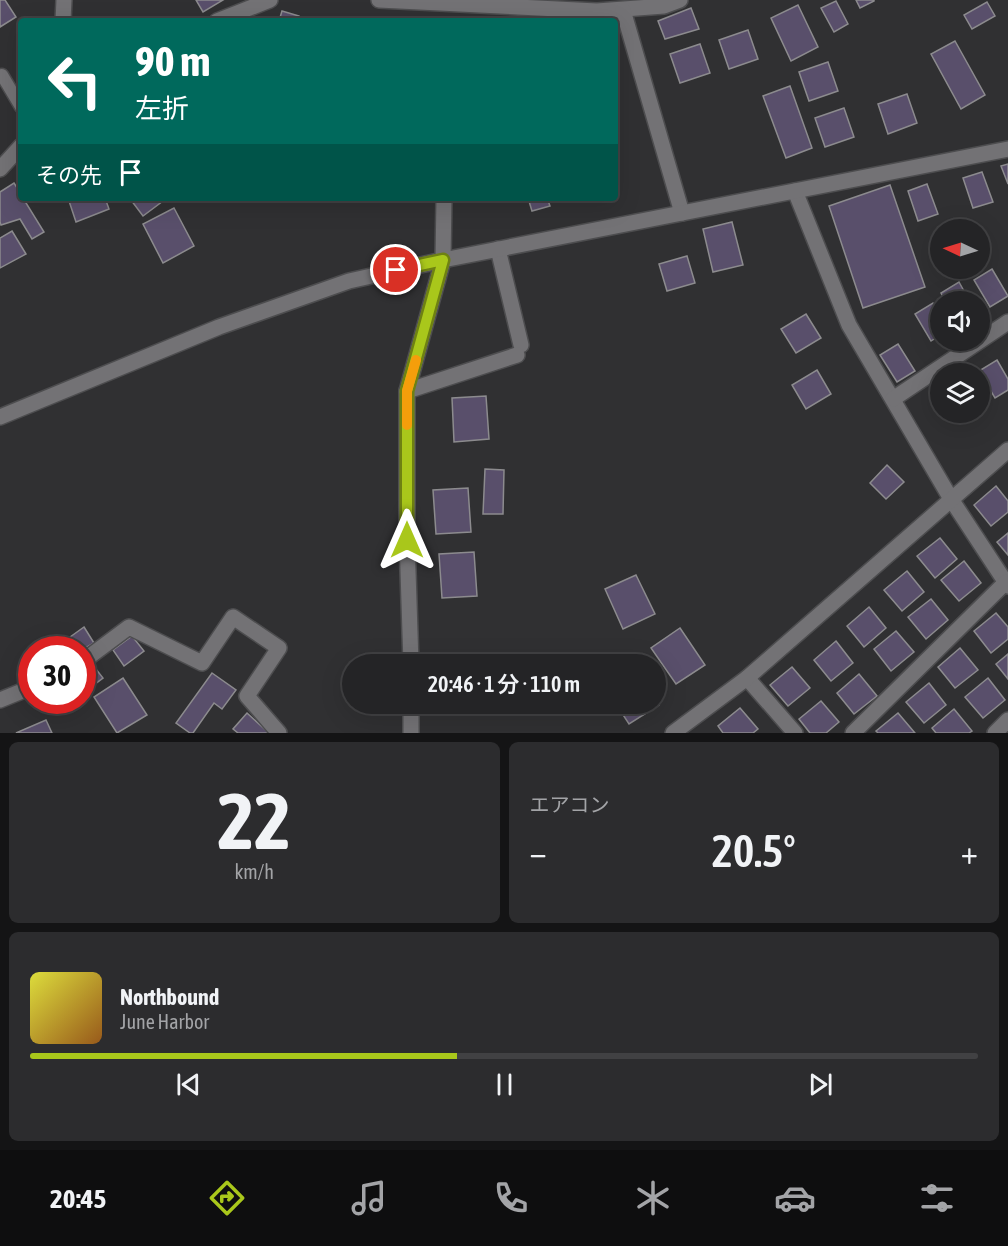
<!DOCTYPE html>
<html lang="ja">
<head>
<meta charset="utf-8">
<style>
	:root { --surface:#242426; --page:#2c2c2e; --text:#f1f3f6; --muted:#a3a4a7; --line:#414143; --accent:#a9c71b }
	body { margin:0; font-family:"Asap Condensed","Noto Sans JP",sans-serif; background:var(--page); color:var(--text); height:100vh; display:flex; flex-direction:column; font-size:22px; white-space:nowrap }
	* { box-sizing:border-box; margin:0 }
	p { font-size:20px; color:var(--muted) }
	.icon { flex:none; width:33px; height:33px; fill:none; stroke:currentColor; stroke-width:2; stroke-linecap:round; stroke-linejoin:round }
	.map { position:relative; height:733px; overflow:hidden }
	.details { display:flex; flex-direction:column; gap:9px; padding:9px; background:#141415; flex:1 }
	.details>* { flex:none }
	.top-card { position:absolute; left:18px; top:18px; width:600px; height:183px; border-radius:6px; box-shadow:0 6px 24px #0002,0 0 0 2px var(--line); background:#00695c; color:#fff; overflow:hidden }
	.needle { width:39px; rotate:274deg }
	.controls { position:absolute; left:930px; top:219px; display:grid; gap:12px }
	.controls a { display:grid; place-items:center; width:60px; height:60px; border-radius:50%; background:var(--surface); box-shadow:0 6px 24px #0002,0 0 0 2px var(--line); font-size:30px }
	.speed { position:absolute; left:18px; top:636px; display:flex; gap:12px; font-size:30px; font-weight:700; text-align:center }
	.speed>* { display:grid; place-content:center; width:78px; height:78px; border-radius:50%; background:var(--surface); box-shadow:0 6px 24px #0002,0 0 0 2px var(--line); line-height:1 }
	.speed .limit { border:9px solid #d22; background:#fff; color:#111 }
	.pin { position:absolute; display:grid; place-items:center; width:51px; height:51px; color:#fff; margin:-26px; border:3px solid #fff; border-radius:50%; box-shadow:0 2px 6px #0007 }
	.me { position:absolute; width:66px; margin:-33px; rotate:0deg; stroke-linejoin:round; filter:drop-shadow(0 0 4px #0008) }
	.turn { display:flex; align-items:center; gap:21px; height:126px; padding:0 18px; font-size:27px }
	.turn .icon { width:78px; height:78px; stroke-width:2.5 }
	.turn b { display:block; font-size:42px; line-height:51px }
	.then { display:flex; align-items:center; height:57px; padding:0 18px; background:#0003; gap:12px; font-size:22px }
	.big { font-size:45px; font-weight:600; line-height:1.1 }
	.details .card { flex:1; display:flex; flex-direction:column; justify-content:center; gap:9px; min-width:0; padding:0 21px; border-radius:9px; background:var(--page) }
	.details .dial { align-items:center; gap:0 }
	.dial b { font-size:78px; line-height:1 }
	.song { display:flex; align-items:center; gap:18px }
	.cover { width:72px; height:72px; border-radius:9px; background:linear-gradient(135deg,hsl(60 70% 55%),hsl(30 70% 35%)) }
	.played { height:6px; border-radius:3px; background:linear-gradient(90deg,var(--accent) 45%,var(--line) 45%) }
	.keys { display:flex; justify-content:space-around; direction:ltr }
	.heat { display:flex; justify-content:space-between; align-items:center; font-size:33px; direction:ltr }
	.details .tiles { flex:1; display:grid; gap:9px; grid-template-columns:1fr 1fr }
	.card:last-child { grid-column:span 2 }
	.trip { position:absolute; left:342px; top:654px; width:324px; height:60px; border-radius:30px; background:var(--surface); box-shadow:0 6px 24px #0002,0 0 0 2px var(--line); font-weight:600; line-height:60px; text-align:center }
	.tabs { display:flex; height:96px; justify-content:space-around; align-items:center; background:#0e0e0f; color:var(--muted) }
	.tabs .icon { width:42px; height:42px }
	.tabs .on { color:var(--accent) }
	.tabs b { font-size:27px; color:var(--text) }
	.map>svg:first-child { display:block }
</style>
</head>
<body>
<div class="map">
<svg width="1008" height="733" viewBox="0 0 1008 733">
	<rect width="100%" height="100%" fill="#303032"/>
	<g fill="#594f6b" stroke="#8c8b8e" stroke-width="1.5">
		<path d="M 0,0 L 5,0 L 16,17 L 0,27 Z"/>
		<path d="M 196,0 L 223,0 L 203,12 Z"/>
		<path d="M 856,0 L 874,0 L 874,1 L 860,8 Z"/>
		<path d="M 836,1 L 848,24 L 834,32 L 821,8 Z"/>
		<path d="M 987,2 L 995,16 L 972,29 L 964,15 Z"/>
		<path d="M 798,5 L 818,47 L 791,61 L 771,18 Z"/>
		<path d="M 691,8 L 699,29 L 665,39 L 658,21 Z"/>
		<path d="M 282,11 L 299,16 L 298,21 L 279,21 Z"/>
		<path d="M 748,30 L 758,59 L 729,69 L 719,40 Z"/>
		<path d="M 955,41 L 985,95 L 961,109 L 931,54 Z"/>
		<path d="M 700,44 L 710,73 L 680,83 L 670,54 Z"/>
		<path d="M 828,62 L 838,91 L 809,101 L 799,72 Z"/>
		<path d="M 790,86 L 812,148 L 786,158 L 763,96 Z"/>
		<path d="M 907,94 L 917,123 L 888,134 L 878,104 Z"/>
		<path d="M 844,108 L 854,137 L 825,147 L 815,118 Z"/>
		<path d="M 1008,164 L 1008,184 L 1001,166 Z"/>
		<path d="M 982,172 L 993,202 L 973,208 L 963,178 Z"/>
		<path d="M 14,183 L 21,194 L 21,198 L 23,198 L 44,232 L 32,239 L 20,219 L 1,225 L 0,222 L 0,192 Z"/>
		<path d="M 927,184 L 938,214 L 918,221 L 908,191 Z"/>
		<path d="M 890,185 L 925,287 L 863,308 L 829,206 Z"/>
		<path d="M 68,198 L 105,198 L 109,209 L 76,222 Z"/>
		<path d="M 133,198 L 167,198 L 143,216 L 131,200 Z"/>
		<path d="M 528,198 L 547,198 L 550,206 L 532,211 Z"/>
		<path d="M 174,208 L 194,246 L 163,263 L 143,224 Z"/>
		<path d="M 732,222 L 743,265 L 713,272 L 703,229 Z"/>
		<path d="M 12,231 L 26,254 L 0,268 L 0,238 Z"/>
		<path d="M 940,235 L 940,257 L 931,241 Z"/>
		<path d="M 687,256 L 695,283 L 667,291 L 659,264 Z"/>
		<path d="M 992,269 L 1008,296 L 990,307 L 974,280 Z"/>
		<path d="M 959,282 L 970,302 L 946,302 L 941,293 Z"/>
		<path d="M 933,303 L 940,316 L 940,335 L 931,341 L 915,314 Z"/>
		<path d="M 806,314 L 821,338 L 796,353 L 781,329 Z"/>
		<path d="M 898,344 L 915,371 L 897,382 L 880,355 Z"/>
		<path d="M 997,360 L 1008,379 L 1008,390 L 995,398 L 979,371 Z"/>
		<path d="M 817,370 L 831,394 L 806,409 L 792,385 Z"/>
		<path d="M 486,396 L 489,439 L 454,442 L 452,398 Z"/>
		<path d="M 887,465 L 904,482 L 886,499 L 870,483 Z"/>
		<path d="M 485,469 L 504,470 L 503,514 L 483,514 Z"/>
		<path d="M 996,486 L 1008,501 L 1008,512 L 991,526 L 974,505 Z"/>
		<path d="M 468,488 L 471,532 L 436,534 L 433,490 Z"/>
		<path d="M 1008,533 L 1008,555 L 997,542 Z"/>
		<path d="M 940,538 L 957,559 L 935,578 L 917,556 Z"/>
		<path d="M 474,552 L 477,596 L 442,598 L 439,554 Z"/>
		<path d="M 964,561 L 981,583 L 959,601 L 941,580 Z"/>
		<path d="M 907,571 L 924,592 L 902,611 L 884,590 Z"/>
		<path d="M 636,575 L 655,614 L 623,629 L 605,589 Z"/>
		<path d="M 931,599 L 948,620 L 926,639 L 908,617 Z"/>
		<path d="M 869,607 L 886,628 L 864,647 L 847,626 Z"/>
		<path d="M 996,613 L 1008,627 L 1008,639 L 991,653 L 974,631 Z"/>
		<path d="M 84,627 L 94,643 L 82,650 L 52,650 Z"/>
		<path d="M 680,628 L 705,665 L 676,684 L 651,648 Z"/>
		<path d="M 896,631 L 914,652 L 891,671 L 874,649 Z"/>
		<path d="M 132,636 L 144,651 L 124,666 L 113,650 Z"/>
		<path d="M 836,641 L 853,663 L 831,681 L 814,660 Z"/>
		<path d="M 960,648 L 978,670 L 955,688 L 938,667 Z"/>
		<path d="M 1008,654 L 1008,679 L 996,664 Z"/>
		<path d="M 462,660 L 462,664 L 427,664 L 427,662 Z"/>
		<path d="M 92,664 L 103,678 L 83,693 L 82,671 Z"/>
		<path d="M 792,667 L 810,688 L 788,706 L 770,685 Z"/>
		<path d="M 212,673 L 236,690 L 222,709 L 214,703 L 193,733 L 190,733 L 176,723 Z"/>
		<path d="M 859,674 L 877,696 L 854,714 L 837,693 Z"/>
		<path d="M 123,678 L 147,715 L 117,733 L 94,697 Z"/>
		<path d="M 988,678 L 1005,700 L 983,718 L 965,697 Z"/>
		<path d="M 929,683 L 946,705 L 924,723 L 906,702 Z"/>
		<path d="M 656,700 L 659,705 L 629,724 L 616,704 L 656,704 Z"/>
		<path d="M 821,701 L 839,722 L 826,733 L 810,733 L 799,719 Z"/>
		<path d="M 430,704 L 465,704 L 430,706 Z"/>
		<path d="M 740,708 L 758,729 L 753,733 L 723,733 L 718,726 Z"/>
		<path d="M 954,709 L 972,731 L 969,733 L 936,733 L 932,728 Z"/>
		<path d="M 247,713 L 269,733 L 238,733 L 233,729 Z"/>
		<path d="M 898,713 L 915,733 L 878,733 L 876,731 Z"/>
		<path d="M 46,720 L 52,733 L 16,733 Z"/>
	</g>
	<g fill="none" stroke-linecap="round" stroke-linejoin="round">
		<defs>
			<path id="service" d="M 2,75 L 21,107"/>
			<g id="minor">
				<path d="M 379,0 L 597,11 L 664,6 L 680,0"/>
				<path d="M 623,10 L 682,213"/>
				<path d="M 63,21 L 64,0"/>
				<path d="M 217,21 L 270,0"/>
				<path d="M 0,169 L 21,146"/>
				<path d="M 795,191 L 849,325 L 951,499 L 1008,586"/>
				<path d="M 498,249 L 521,345"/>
				<path d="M 407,391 L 517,355"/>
				<path d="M 893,399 L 1008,322"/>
				<path d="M 0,417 L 219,327 L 349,281 L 443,260 L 1008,149"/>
				<path d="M 82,662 L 129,627 L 202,663 L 233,617 L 279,648 L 247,696 L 279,733"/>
				<path d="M 411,664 L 407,540 L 407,391 L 443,260 L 444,198"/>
				<path d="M 747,678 L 795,733"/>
				<path d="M 0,700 L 32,687"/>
				<path d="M 411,704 L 411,733"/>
				<path d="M 853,733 L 1006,582"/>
				<path d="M 995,733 L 1008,720"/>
			</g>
			<path id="tertiary" d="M 673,733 L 747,678 L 1008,450"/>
		</defs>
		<use href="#service" stroke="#4d4d4f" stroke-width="15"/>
		<use href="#minor" stroke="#4d4d4f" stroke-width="18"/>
		<use href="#tertiary" stroke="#4d4d4f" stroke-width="18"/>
		<use href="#service" stroke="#737275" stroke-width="12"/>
		<use href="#minor" stroke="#737275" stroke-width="15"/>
		<use href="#tertiary" stroke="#737275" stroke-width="15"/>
	</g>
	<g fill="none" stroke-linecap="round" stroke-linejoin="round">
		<defs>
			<path id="route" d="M 396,270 L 443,260 L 407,391 L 407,540"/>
		</defs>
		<use href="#route" stroke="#6e8112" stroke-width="15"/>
		<use href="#route" stroke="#a9c71b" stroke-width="10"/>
		<path stroke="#f59e0b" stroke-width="10" d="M 407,425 L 407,391 L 416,360"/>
	</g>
</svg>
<div class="controls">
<a><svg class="needle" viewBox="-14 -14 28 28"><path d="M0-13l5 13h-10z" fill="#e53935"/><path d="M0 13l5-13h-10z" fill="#a3a4a7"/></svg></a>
<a><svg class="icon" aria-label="sound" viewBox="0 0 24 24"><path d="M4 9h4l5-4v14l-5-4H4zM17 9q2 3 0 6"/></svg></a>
<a><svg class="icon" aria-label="layers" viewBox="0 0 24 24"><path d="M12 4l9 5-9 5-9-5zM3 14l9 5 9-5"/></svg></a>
</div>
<div class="speed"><div class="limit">30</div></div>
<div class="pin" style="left:396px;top:270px;background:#d93025"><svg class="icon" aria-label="arrive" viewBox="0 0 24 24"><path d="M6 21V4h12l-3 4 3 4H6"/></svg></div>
<svg class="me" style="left:407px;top:540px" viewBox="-20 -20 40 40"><path d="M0-17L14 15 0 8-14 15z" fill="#a9c71b" stroke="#fff" stroke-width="4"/></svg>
<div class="trip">20:46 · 1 分 · 110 m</div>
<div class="top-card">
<div class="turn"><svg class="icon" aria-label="left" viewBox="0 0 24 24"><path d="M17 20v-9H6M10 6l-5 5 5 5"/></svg><div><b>90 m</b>左折</div></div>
<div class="then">その先<svg class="icon" aria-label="arrive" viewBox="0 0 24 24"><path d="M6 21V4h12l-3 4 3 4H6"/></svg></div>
</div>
</div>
<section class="details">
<div class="tiles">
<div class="card dial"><b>22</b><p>km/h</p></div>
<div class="card"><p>エアコン</p>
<div class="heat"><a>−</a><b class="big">20.5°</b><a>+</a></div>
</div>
<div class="card">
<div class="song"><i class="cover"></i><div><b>Northbound</b><p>June Harbor</p></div></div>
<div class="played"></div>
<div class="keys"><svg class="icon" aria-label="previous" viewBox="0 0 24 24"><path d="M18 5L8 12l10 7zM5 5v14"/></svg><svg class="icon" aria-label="pause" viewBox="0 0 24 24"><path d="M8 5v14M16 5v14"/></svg><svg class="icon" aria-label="next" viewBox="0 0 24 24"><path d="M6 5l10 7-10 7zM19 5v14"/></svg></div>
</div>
</div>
</section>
<nav class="tabs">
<b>20:45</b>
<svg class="icon on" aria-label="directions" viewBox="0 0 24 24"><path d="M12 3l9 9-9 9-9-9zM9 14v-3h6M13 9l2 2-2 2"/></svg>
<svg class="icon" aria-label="music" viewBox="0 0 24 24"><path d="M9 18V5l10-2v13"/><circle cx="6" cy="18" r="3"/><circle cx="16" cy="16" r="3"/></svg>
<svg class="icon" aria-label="phone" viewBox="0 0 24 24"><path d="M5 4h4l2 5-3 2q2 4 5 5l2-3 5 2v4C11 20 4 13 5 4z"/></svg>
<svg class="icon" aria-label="climate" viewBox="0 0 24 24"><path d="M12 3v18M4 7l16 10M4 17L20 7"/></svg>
<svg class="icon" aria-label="car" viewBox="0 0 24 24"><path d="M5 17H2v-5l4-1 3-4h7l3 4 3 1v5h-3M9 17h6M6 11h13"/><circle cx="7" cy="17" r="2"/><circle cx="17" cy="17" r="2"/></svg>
<svg class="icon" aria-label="filters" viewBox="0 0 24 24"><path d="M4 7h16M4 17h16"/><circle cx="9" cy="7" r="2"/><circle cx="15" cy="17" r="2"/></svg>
</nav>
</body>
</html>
